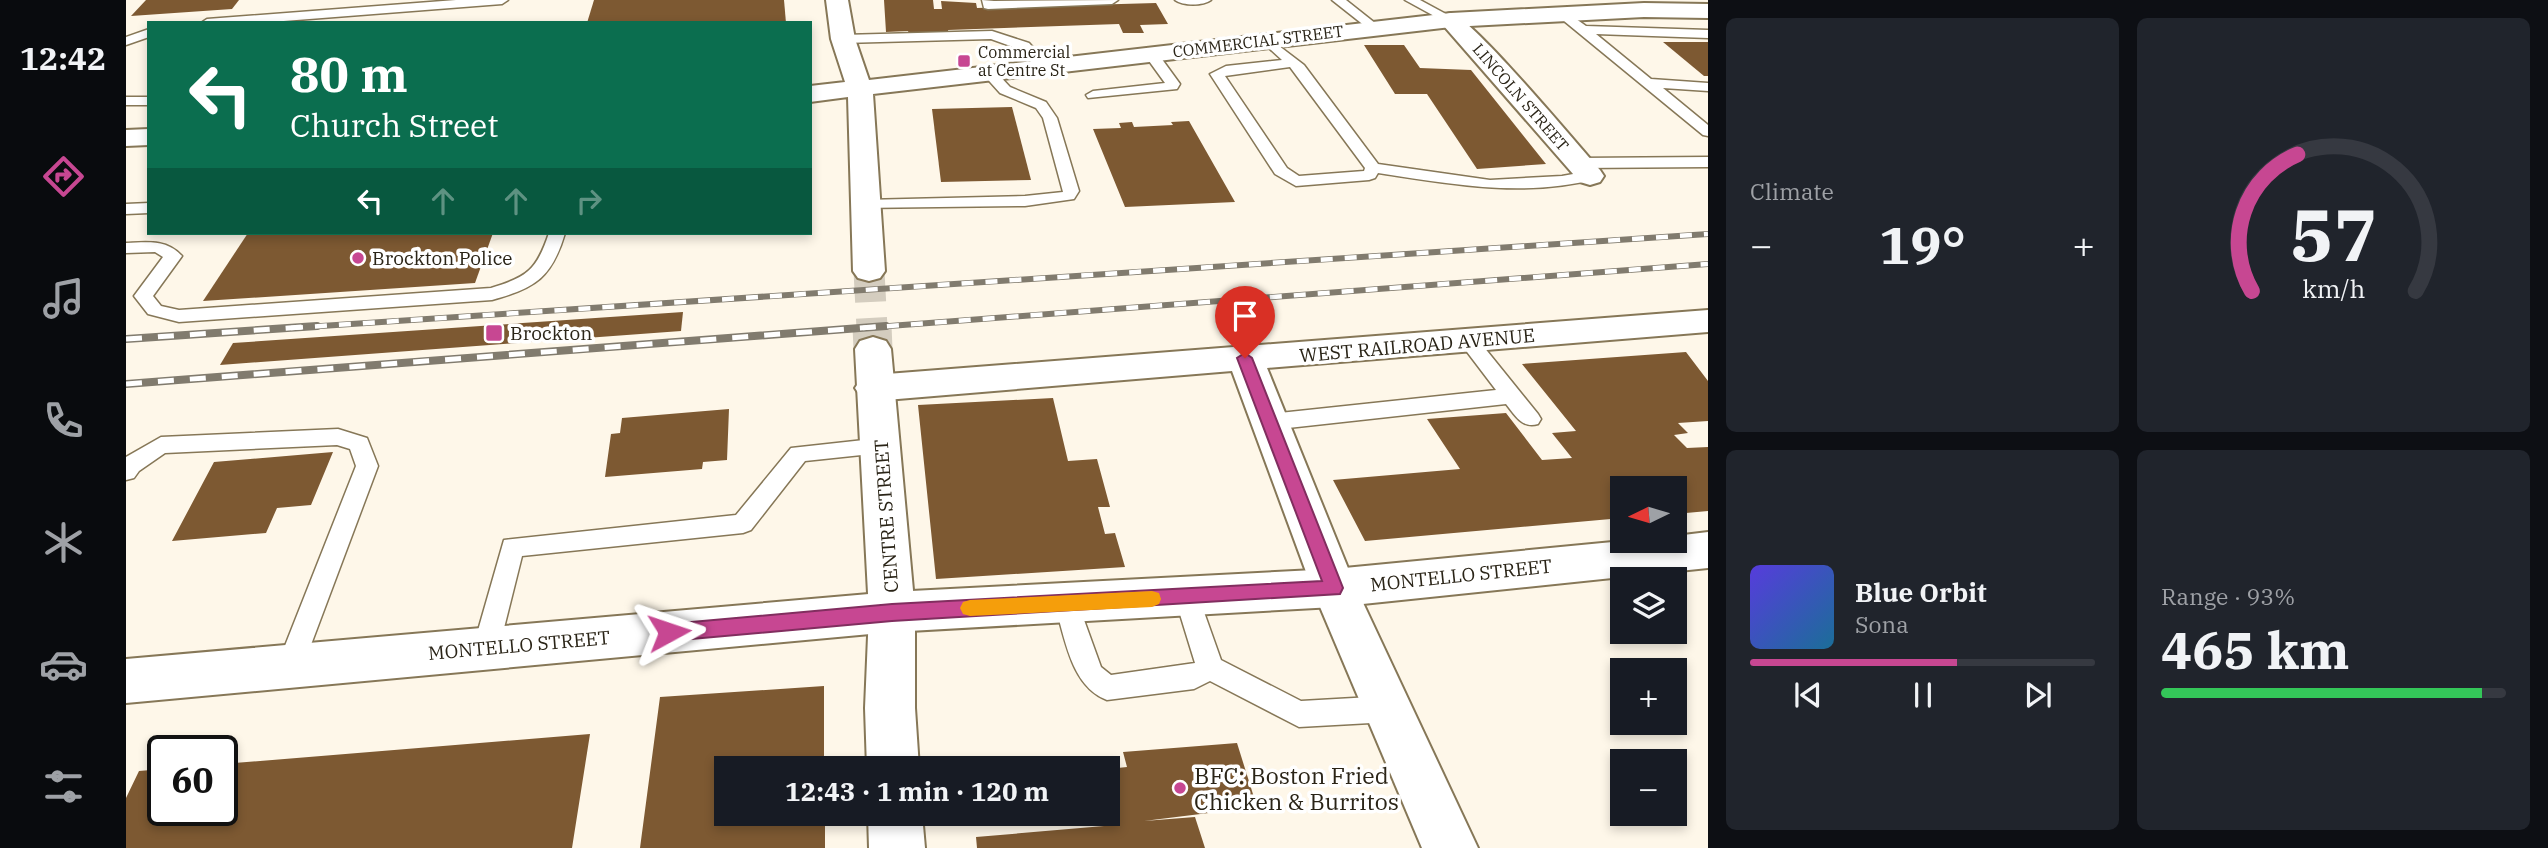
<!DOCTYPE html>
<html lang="en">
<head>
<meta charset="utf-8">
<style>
	:root { --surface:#171b24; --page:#20242c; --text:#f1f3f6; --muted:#9ea1a6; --line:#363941; --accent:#c74792 }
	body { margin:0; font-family:"IBM Plex Serif",serif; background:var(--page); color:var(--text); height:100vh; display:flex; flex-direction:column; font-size:26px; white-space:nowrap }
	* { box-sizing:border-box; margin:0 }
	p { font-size:23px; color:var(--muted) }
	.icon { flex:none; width:38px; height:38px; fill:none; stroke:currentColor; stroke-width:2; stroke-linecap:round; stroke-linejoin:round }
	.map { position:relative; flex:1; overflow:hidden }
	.side { display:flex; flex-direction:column; gap:18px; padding:18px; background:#0d0f14; width:840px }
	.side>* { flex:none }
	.top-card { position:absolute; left:21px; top:21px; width:665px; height:214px; border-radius:0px; box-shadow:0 4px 10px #0003; background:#0b6e4f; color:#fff; overflow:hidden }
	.needle { width:46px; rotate:265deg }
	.buttons { position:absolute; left:1484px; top:476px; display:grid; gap:14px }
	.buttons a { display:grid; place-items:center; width:77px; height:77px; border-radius:0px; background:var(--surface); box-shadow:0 4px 10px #0003; font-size:35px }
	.speed { position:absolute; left:21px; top:735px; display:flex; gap:14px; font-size:35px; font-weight:700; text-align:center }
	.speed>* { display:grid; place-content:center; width:91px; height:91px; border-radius:50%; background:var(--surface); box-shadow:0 4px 10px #0003; line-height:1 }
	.speed .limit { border:4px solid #111; border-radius:10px; background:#fff; color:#111 }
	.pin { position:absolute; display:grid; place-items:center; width:60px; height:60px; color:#fff; margin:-72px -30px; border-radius:50% 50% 50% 0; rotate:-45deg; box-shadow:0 0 7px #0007 }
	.pin .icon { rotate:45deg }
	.me { position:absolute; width:77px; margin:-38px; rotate:85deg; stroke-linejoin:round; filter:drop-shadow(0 0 5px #0008) }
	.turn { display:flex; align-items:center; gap:24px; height:147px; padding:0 28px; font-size:32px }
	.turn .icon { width:91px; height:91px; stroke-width:2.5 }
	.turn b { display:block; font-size:49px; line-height:60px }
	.lanes { display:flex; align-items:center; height:66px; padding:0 28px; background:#0003; justify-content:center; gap:35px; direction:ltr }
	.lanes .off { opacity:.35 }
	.big { font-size:52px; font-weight:800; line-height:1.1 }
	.side .widget { flex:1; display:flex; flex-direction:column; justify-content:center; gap:10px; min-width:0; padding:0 24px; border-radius:10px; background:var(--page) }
	.side .dial { align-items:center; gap:0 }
	.dial svg { height:182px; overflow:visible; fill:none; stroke:var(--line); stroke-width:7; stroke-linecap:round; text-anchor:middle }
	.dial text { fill:var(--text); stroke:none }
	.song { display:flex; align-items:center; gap:21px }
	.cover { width:84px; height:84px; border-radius:10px; background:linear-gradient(135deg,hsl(250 70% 55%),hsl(200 70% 35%)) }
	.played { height:7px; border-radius:4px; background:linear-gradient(90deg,var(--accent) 60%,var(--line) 60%) }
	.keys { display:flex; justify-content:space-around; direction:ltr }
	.heat { display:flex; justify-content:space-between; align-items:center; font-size:38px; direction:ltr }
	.charge { height:10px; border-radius:5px; background:linear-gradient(90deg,#34c759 93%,var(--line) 0) }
	.side .tiles { flex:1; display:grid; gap:18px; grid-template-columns:repeat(2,1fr) }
	.trip { position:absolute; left:588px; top:756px; width:406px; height:70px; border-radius:0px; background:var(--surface); box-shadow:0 4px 10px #0003; font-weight:800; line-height:70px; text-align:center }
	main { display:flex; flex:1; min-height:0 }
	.tab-bar { display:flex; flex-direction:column; width:126px; justify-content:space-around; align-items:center; background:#090b0e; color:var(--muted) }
	.tab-bar .icon { width:49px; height:49px }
	.tab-bar .on { color:var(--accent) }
	.tab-bar b { font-size:32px; color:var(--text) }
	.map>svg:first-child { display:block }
</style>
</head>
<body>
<main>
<nav class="tab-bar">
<b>12:42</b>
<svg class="icon on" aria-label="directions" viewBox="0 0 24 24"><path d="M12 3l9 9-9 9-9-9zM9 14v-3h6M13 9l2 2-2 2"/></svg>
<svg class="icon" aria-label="music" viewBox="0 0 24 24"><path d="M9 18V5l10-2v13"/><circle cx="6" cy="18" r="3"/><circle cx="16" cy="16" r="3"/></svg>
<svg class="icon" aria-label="phone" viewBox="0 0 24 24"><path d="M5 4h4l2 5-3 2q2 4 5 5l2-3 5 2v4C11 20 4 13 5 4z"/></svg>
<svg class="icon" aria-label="climate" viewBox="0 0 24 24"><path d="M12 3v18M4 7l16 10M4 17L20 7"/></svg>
<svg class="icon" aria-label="car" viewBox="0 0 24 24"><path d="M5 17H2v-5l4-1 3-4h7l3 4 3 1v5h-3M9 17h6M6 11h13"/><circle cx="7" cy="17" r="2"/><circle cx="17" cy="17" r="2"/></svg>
<svg class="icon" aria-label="filters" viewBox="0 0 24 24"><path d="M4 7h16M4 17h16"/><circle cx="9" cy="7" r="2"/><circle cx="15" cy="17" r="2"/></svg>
</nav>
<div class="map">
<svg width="1582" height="848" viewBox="0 0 1582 848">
	<rect width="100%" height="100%" fill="#fef7e9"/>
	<g fill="#7d5932">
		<path d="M 20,0 L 113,0 L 106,9 L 5,16 Z"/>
		<path d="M 468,0 L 658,0 L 660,23 L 461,23 Z"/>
		<path d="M 758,0 L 807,0 L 808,9 L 816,9 L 815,1 L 850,3 L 851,8 L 1030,3 L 1042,24 L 1014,25 L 1018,33 L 997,33 L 993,24 L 822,30 L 823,35 L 784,37 L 782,31 L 760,32 Z"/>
		<path d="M 1537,42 L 1582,42 L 1582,76 L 1578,76 Z"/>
		<path d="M 1238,45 L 1278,45 L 1294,68 L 1345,70 L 1420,164 L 1351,169 L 1301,94 L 1269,94 Z"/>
		<path d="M 886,107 L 905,180 L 815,182 L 806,109 Z"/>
		<path d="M 1063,121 L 1109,202 L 999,207 L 967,129 L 995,128 L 993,123 L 1006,122 L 1008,127 L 1047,125 L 1045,122 Z"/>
		<path d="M 122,233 L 367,233 L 349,283 L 77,301 Z"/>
		<path d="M 557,312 L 555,331 L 94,365 L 107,343 Z"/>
		<path d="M 1560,352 L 1582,381 L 1582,421 L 1552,423 L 1562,433 L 1548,435 L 1561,448 L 1582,447 L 1582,511 L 1549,514 L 1549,488 L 1496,488 L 1496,518 L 1239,541 L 1207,480 L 1334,469 L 1301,419 L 1380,413 L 1416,460 L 1446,458 L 1426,433 L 1450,431 L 1396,364 Z"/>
		<path d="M 927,398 L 942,461 L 971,459 L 984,507 L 972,507 L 979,534 L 989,533 L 999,567 L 810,579 L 792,405 Z"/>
		<path d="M 603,409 L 601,460 L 577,462 L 576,469 L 479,477 L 485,434 L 494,433 L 496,418 Z"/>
		<path d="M 207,452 L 185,505 L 151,508 L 140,533 L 46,541 L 88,462 Z"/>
		<path d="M 698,686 L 698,768 L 600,768 L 600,814 L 699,814 L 699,848 L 514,848 L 534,697 Z"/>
		<path d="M 464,734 L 446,848 L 0,848 L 0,798 L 13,771 L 37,769 L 37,810 L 96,810 L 96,764 Z"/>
		<path d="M 1111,743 L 1131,807 L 1018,821 L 1069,817 L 1079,848 L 851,848 L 850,837 L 978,826 L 975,814 L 982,814 L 982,769 L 1001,767 L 997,752 Z"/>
	</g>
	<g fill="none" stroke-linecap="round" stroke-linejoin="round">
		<path stroke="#d4cdbf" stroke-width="31" stroke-dasharray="31 16" stroke-linecap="butt" d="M 743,271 L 746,328"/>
		<path stroke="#d4cdbf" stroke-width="39" stroke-dasharray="39 19" stroke-linecap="butt" d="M 746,326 L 747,349"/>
		<defs>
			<g id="service">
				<path d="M 330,0 L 382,0 L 376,4 L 132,23 L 75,23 L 81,19 Z"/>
				<path d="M 856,0 L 868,1 L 992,0 L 986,4 L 862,9 L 858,8 Z"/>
				<path d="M 1049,0 L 1085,0 C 1077,6 1057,6 1049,0 Z"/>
				<path d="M 1206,0 L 1220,0 L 1254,27 L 1248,31 L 1244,30 Z"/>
				<path d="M 1279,0 L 1294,0 L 1331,20 L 1325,24 L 1321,23 Z"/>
				<path d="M 1436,9 L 1460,26 L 1582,30 L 1582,38 L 1470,34 L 1525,79 L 1582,83 L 1582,91 L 1537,88 L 1582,125 L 1582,136 L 1577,135 L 1432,16 L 1432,10 Z"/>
				<path d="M 23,29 L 23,37 L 0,45 L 0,37 Z"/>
				<path d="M 866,31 L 903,43 L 925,67 L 918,71 L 913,70 L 893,49 L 865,39 L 717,43 L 711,39 L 717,35 Z"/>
				<path d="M 1140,36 L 1178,65 L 1252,164 L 1364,180 L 1436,176 L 1464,171 L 1472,176 L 1470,179 C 1396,198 1325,184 1252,173 L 1249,178 L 1243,180 L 1170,186 L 1149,174 L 1084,74 L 1100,66 L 1156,60 L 1134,40 ZM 1164,67 L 1239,168 L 1238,171 L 1173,176 L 1161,168 L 1099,76 Z"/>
				<path d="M 1025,50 L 1030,51 L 1054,84 L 1051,89 L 962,98 L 960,95 L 967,91 L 1039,83 L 1018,54 Z"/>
				<path d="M 863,69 L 868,70 L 884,87 L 920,102 L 931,118 L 953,191 L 948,199 L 899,206 L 733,208 L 731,205 L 739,200 L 899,196 L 937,192 L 917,118 L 910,108 L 874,93 L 856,73 Z"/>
				<rect x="0" y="97" width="23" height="8"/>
				<path d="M 1582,157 L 1582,167 L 1453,168 L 1445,163 L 1453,158 Z"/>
				<path d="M 23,203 L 23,213 L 0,214 L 0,204 Z"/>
				<path d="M 423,233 L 439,233 C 426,277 410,288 366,300 L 53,322 L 22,314 L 8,296 L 37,257 L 29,252 L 0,253 L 0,243 C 21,242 41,239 56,256 L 27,296 L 35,306 L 53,310 L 365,288 C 402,277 411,269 423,233 Z"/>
				<path d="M 1342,334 L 1349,336 L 1412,414 L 1415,419 L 1412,424 C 1396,429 1389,415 1380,404 L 1143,430 L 1136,427 L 1133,422 L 1136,417 L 1143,414 L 1370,390 L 1332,340 L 1335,336 Z"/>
				<path d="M 212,429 L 241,438 L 252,466 L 177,666 L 173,674 L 164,678 L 155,674 L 151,666 L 230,466 L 224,449 L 211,445 L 39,453 L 13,471 L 8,478 L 0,480 L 0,457 L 35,437 Z"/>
				<path d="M 756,438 L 764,440 L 767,446 L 764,452 L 679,461 L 625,530 L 617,533 L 396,556 L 373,648 L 369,656 L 360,659 L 351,656 L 347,648 L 378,540 L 610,515 L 665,448 Z"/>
				<path d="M 1061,588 L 1070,591 L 1073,598 L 1095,660 L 1175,701 L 1263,696 L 1273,700 L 1277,709 L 1273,718 L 1263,722 L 1173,727 L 1084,681 L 1068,689 L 981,700 C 944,686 939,636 928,602 L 931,595 L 940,591 L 949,595 L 975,667 L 985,675 L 1069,663 L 1049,598 L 1052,591 Z"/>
			</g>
			<g id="minor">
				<path d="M 1325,13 C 1347,19 1451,144 1474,170 L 1478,176 L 1474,182 L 1464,185 L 1454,182 L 1317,25 L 1314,20 L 1317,15 Z"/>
				<path d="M 1582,310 L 1582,332 L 1141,368 L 1230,588 L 1224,601 L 1208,607 L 1192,601 L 1186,588 L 1106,371 L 748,401 L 735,397 L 729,388 L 735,379 L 748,375 Z"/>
			</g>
			<path id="tertiary" d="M 1208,569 L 1224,575 L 1352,848 L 1296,848 L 1186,588 L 1192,575 Z"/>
			<g id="secondary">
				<path d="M 700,0 L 722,0 L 729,39 L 743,80 L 1325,13 L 1518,3 L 1582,4 L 1582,18 L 1518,17 L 1325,27 L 747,94 L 759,271 L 754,278 L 743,281 L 732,278 L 727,271 L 722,97 L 684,102 L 684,86 L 719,82 L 705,39 Z"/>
				<path d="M 23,129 L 23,145 L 0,146 L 0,130 Z"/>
				<path d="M 747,337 L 760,341 L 765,349 L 789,612 L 789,708 L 793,768 L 741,768 L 739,708 L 743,612 L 729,349 L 734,341 Z"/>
				<path d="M 742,814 L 796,814 L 799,848 L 743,848 Z"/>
			</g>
			<path id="primary" d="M 1582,532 L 1582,568 L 1208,607 L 766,632 L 0,703 L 0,659 L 766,592 L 1208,569 L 1497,541 L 1549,541 L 1549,536 Z"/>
		</defs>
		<use href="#service" stroke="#867757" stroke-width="3"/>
		<use href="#minor" stroke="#867757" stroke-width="4"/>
		<use href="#tertiary" stroke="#867757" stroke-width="4"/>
		<use href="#secondary" stroke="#867757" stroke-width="4"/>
		<use href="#primary" stroke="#867757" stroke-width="4"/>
		<use href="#service" fill="#fff" fill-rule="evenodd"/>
		<use href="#minor" fill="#fff" fill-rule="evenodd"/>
		<use href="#tertiary" fill="#fff" fill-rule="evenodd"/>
		<use href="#secondary" fill="#fff" fill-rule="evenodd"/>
		<use href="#primary" fill="#fff" fill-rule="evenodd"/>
		<defs>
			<g id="rail-far1">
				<path d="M 165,328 L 1582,234"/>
				<path d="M 737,328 L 1582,264"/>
			</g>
			<g id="rail">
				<path d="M 0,339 L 191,326"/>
				<path d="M 0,384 L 760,326"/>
			</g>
		</defs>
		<use href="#rail-far1" stroke="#817b6e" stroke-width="6"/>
		<use href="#rail" stroke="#817b6e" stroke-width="8"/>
		<use href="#rail-far1" stroke="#fff" stroke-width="4.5" stroke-dasharray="12" stroke-linecap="butt"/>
		<use href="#rail" stroke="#fff" stroke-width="5" stroke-dasharray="16" stroke-linecap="butt"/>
	</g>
	<path fill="#c74792" stroke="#812e5f" stroke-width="2" d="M 1119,353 L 1126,358 L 1217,588 L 1214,594 L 766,621 L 543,641 L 536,638 L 534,632 L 536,626 L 543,624 L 766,604 L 1196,581 L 1111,358 Z"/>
	<path fill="#f59e0b" d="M 1026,591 L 1033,593 L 1035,599 L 1033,604 L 1026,607 L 844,616 L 837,614 L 834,608 L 837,602 L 844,600 Z"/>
	<g fill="#c74792" stroke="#fff" stroke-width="2.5">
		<rect x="831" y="54" width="14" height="14" rx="3.5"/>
		<circle cx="232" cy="258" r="7"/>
		<rect x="359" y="324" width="18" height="18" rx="3.5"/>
		<circle cx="1054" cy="788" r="7"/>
	</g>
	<g text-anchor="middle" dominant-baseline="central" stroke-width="7" stroke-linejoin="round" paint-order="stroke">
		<g font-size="16" fill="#2a2417" stroke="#fff">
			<text transform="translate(1132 41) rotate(-7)">COMMERCIAL STREET</text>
			<text transform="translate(1395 97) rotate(49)">LINCOLN STREET</text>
		</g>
		<g font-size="16" fill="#2a2417" stroke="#fff" text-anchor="start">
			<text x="852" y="52">Commercial<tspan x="852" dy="18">at Centre St</tspan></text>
		</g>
		<g font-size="19" fill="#2a2417" stroke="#fff" text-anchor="start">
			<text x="246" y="258">Brockton Police</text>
			<text x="384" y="333">Brockton</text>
		</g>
		<g font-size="19" fill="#2a2417" stroke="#fff">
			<text transform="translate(1291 345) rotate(-5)">WEST RAILROAD AVENUE</text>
			<text transform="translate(760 516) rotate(-94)">CENTRE STREET</text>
			<text transform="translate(1335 575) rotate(-6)">MONTELLO STREET</text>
			<text transform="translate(393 645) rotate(-5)">MONTELLO STREET</text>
		</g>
		<g font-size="23" fill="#2a2417" stroke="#fff" text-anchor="start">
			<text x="1068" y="775">BFC: Boston Fried<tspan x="1068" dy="26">Chicken &amp; Burritos</tspan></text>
		</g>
	</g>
</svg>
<div class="buttons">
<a><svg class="needle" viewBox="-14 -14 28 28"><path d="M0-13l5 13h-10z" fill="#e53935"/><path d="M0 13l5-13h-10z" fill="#9ea1a6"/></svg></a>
<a><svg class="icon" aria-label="layers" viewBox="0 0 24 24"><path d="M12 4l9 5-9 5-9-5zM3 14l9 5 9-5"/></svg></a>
<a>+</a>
<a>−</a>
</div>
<div class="speed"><div class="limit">60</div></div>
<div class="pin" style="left:1119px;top:358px;background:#d93025"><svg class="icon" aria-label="arrive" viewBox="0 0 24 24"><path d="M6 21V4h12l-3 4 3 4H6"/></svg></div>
<svg class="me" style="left:543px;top:632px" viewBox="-20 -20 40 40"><path d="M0-17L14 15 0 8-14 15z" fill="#c74792" stroke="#fff" stroke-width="4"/></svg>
<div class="trip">12:43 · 1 min · 120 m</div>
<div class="top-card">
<div class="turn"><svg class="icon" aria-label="left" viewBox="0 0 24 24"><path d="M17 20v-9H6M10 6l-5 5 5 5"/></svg><div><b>80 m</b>Church Street</div></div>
<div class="lanes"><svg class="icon" aria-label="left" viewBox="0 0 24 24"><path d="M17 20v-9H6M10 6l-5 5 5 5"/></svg><svg class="icon off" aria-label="ahead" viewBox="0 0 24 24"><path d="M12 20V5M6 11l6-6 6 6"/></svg><svg class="icon off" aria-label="ahead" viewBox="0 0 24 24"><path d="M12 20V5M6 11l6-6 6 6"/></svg><svg class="icon off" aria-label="right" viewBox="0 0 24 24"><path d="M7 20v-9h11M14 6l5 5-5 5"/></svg></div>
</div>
</div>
<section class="side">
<div class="tiles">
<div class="widget"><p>Climate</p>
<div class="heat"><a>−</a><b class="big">19°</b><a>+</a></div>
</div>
<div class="widget dial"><svg viewBox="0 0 100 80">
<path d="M14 69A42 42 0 1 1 86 69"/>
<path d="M14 69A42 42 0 0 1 34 9" stroke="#c74792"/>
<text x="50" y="56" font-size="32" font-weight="700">57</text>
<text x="50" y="72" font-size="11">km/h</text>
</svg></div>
<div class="widget">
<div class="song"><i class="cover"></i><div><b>Blue Orbit</b><p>Sona</p></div></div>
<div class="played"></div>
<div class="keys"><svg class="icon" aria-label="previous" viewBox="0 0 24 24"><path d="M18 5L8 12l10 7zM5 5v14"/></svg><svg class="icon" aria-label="pause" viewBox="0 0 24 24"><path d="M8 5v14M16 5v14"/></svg><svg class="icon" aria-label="next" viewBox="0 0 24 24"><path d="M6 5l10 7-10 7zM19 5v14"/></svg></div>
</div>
<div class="widget"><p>Range · 93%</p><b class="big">465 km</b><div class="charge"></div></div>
</div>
</section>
</main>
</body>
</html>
